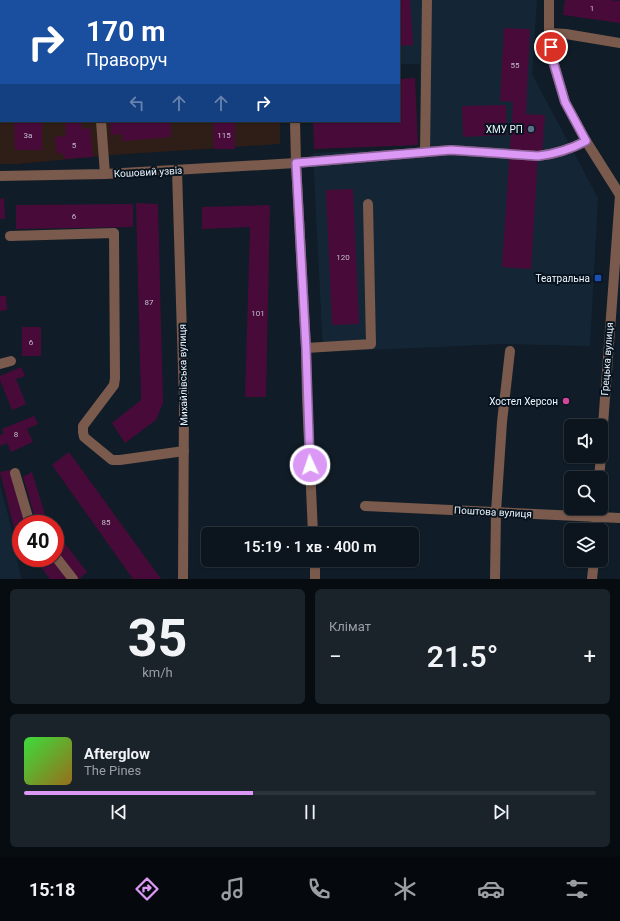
<!DOCTYPE html>
<html lang="uk">
<head>
<meta charset="utf-8">
<style>
	:root { --surface:#0c151d; --page:#1a222a; --text:#f1f3f6; --muted:#9a9fa4; --line:#2c343b; --accent:#db99f5 }
	body { margin:0; font-family:Roboto,sans-serif; background:var(--page); color:var(--text); height:100vh; display:flex; flex-direction:column; font-size:15px; white-space:nowrap }
	* { box-sizing:border-box; margin:0 }
	p { font-size:13px; color:var(--muted) }
	.icon { flex:none; width:22px; height:22px; fill:none; stroke:currentColor; stroke-width:2; stroke-linecap:round; stroke-linejoin:round }
	.map { position:relative; height:579px; overflow:hidden }
	.panel { display:flex; flex-direction:column; gap:10px; padding:10px; background:#070c10; flex:1 }
	.panel>* { flex:none }
	.banner { position:absolute; left:0px; top:0px; width:400px; height:122px; box-shadow:0 1px 3px #0004,0 0 0 1px var(--line); background:#1a4fa0; color:#fff; overflow:hidden }
	.tools { position:absolute; left:564px; top:419px; display:grid; gap:8px }
	.tools a { display:grid; place-items:center; width:44px; height:44px; border-radius:6px; background:var(--surface); box-shadow:0 1px 3px #0004,0 0 0 1px var(--line); font-size:20px }
	.speed { position:absolute; left:12px; top:515px; display:flex; gap:8px; font-size:20px; font-weight:700; text-align:center }
	.speed>* { display:grid; place-content:center; width:52px; height:52px; border-radius:50%; background:var(--surface); box-shadow:0 1px 3px #0004,0 0 0 1px var(--line); line-height:1 }
	.speed .limit { border:6px solid #d22; background:#fff; color:#111 }
	.pin { position:absolute; display:grid; place-items:center; width:34px; height:34px; color:#fff; margin:-17px; border:2px solid #fff; border-radius:50%; box-shadow:0 1px 4px #0007 }
	.me { position:absolute; width:44px; margin:-22px; rotate:357deg; stroke-linejoin:round; filter:drop-shadow(0 0 3px #0008) }
	.turn { display:flex; align-items:center; gap:14px; height:84px; padding:0 20px; font-size:18px }
	.turn .icon { width:52px; height:52px; stroke-width:2.5 }
	.turn b { display:block; font-size:28px; line-height:34px }
	.lanes { display:flex; align-items:center; height:38px; padding:0 20px; background:#0003; justify-content:center; gap:20px; direction:ltr }
	.lanes .off { opacity:.35 }
	.big { font-size:30px; font-weight:600; line-height:1.1 }
	.panel .widget { flex:1; display:flex; flex-direction:column; justify-content:center; gap:6px; min-width:0; padding:0 14px; border-radius:6px; background:var(--page) }
	.panel .dial { align-items:center; gap:0 }
	.dial b { font-size:52px; line-height:1 }
	.song { display:flex; align-items:center; gap:12px }
	.cover { width:48px; height:48px; border-radius:6px; background:linear-gradient(135deg,hsl(120 70% 55%),hsl(40 70% 35%)) }
	.played { height:4px; border-radius:2px; background:linear-gradient(90deg,var(--accent) 40%,var(--line) 40%) }
	.keys { display:flex; justify-content:space-around; direction:ltr }
	.heat { display:flex; justify-content:space-between; align-items:center; font-size:22px; direction:ltr }
	.panel .tiles { flex:1; display:grid; gap:10px; grid-template-columns:1fr 1fr }
	.widget:last-child { grid-column:span 2 }
	.trip { position:absolute; left:201px; top:527px; width:218px; height:40px; border-radius:6px; background:var(--surface); box-shadow:0 1px 3px #0004,0 0 0 1px var(--line); font-weight:600; line-height:40px; text-align:center }
	.menu { display:flex; height:64px; justify-content:space-around; align-items:center; background:#05080c; color:var(--muted) }
	.menu .icon { width:28px; height:28px }
	.menu .on { color:var(--accent) }
	.menu b { font-size:18px; color:var(--text) }
	.map>svg:first-child { display:block }
</style>
</head>
<body>
<div class="map">
<svg width="620" height="579" viewBox="0 0 620 579">
	<rect width="100%" height="100%" fill="#101c27"/>
	<g fill="#142635">
		<path d="M 372,0 L 537,0 L 532,74 L 598,198 L 590,346 L 504,344 L 323,352 L 313,153 L 421,148 L 420,64 L 399,64 L 399,1 L 372,1 Z"/>
		<path d="M 0,484 L 11,527 L 21,579 L 0,579 Z"/>
	</g>
	<path fill="#2f1d17" d="M 0,0 L 276,0 L 276,1 L 1,1 L 1,121 L 280,121 L 280,144 L 112,155 L 18,164 L 0,164 Z"/>
	<g fill="#480b39">
		<path d="M 399,0 L 410,0 L 413,45 L 399,46 Z"/>
		<path d="M 565,0 L 610,0 L 620,1 L 620,23 L 563,15 Z"/>
		<path d="M 504,28 L 530,29 L 526,114 L 545,115 L 542,154 L 538,154 L 531,269 L 502,267 L 513,102 L 500,101 Z"/>
		<path d="M 415,78 L 418,145 L 314,149 L 313,121 L 399,121 L 399,79 Z"/>
		<path d="M 506,105 L 507,135 L 463,137 L 462,106 Z"/>
		<path d="M 14,121 L 42,121 L 42,150 L 15,150 Z"/>
		<path d="M 65,121 L 81,121 L 82,129 L 90,128 L 93,157 L 64,159 L 63,153 L 57,154 L 55,137 L 66,136 Z"/>
		<path d="M 110,121 L 118,121 L 118,122 L 133,121 L 170,121 L 171,137 L 122,141 L 122,134 L 111,135 Z"/>
		<path d="M 213,121 L 235,121 L 235,149 L 214,149 Z"/>
		<path d="M 353,189 L 359,324 L 332,325 L 326,190 Z"/>
		<path d="M 4,198 L 5,219 L 0,219 L 0,199 Z"/>
		<path d="M 136,203 L 158,204 L 163,403 L 156,420 L 125,443 L 112,423 L 141,400 Z"/>
		<path d="M 133,204 L 133,227 L 16,229 L 16,205 Z"/>
		<path d="M 270,205 L 266,397 L 245,397 L 250,227 L 202,229 L 202,207 Z"/>
		<path d="M 0,296 L 6,296 L 7,310 L 0,311 Z"/>
		<rect x="22" y="327" width="19" height="29"/>
		<path d="M 21,367 L 25,376 L 16,379 L 26,404 L 12,410 L 0,380 L 0,376 Z"/>
		<path d="M 34,416 L 38,424 L 27,429 L 33,442 L 11,452 L 7,443 L 0,446 L 0,435 L 4,433 L 2,429 Z"/>
		<path d="M 69,452 L 161,579 L 133,579 L 52,465 Z"/>
		<path d="M 10,470 L 25,524 L 21,524 L 21,540 L 15,532 L 0,472 Z"/>
		<path d="M 32,472 L 47,521 L 49,524 L 37,524 L 23,477 Z"/>
		<path d="M 55,531 L 87,572 L 79,579 L 55,549 Z"/>
		<path d="M 34,558 L 51,558 L 67,579 L 50,579 Z"/>
	</g>
	<g fill="none" stroke-linecap="round" stroke-linejoin="round">
		<g stroke="#795a4c" stroke-width="10">
			<path d="M 84,0 L 85,1"/>
			<path d="M 293,0 L 293,1"/>
			<path d="M 356,0 L 356,1"/>
			<path d="M 549,0 L 549,33 L 553,61 L 565,102 L 586,141 L 620,195"/>
			<path d="M 55,1 L 67,0"/>
			<path d="M 0,6 L 1,6"/>
			<path d="M 549,33 L 566,34 L 620,43"/>
			<path d="M 101,121 L 105,174"/>
			<path d="M 295,121 L 296,163 L 306,348 L 307,397 L 313,534"/>
			<path d="M 425,152 L 427,0"/>
			<path d="M 177,170 L 184,402 L 183,579"/>
			<path d="M 0,176 L 105,174 L 296,163 L 451,150 L 538,156 C 555,154 571,149 586,141"/>
			<path d="M 10,236 L 114,233 L 115,378 L 114,385 L 83,426 L 83,432 L 84,437 L 112,460 L 120,460 L 184,451"/>
			<path d="M 306,348 L 371,344 L 368,204"/>
			<path d="M 0,364 L 11,361"/>
			<path d="M 601,452 L 620,195"/>
			<path d="M 15,473 L 30,524"/>
			<path d="M 599,478 L 601,456"/>
			<path d="M 365,506 L 620,518"/>
			<path d="M 596,530 L 597,508"/>
			<path d="M 55,556 L 73,579"/>
			<path d="M 315,560 L 315,579"/>
			<path d="M 495,579 L 496,512 L 502,422 L 510,351"/>
			<path d="M 592,579 L 594,560"/>
		</g>
	</g>
	<g fill="none" stroke-linecap="round" stroke-linejoin="round">
		<defs>
			<path id="route" d="M 310,465 L 306,348 L 296,163 L 451,150 L 538,156 C 555,154 571,149 586,141 L 565,102 L 553,61 L 551,47"/>
		</defs>
		<use href="#route" stroke="#8e639f" stroke-width="10"/>
		<use href="#route" stroke="#db99f5" stroke-width="7"/>
	</g>
	<circle fill="#5c6f8a" stroke="#07131e" stroke-width="1.5" cx="531" cy="129" r="4"/>
	<rect fill="#1a4fb4" stroke="#07131e" stroke-width="1.5" x="594" y="274" width="8" height="8" rx="2"/>
	<circle fill="#d1479c" stroke="#07131e" stroke-width="1.5" cx="566" cy="401" r="4"/>
	<g text-anchor="middle" dominant-baseline="central" stroke-width="4" stroke-linejoin="round" paint-order="stroke">
		<g font-size="8" fill="#c4bacc">
			<text x="592" y="8">1</text>
			<text x="515" y="65">55</text>
			<text x="28" y="135">3а</text>
			<text x="224" y="135">115</text>
			<text x="74" y="145">5</text>
			<text x="74" y="216">6</text>
			<text x="343" y="257">120</text>
			<text x="149" y="302">87</text>
			<text x="258" y="313">101</text>
			<text x="31" y="342">6</text>
			<text x="16" y="434">8</text>
			<text x="106" y="522">85</text>
		</g>
		<g font-size="10" fill="#edf5fd" stroke="#07131e" text-anchor="end">
			<text x="523" y="129">ХМУ РП</text>
			<text x="590" y="278">Театральна</text>
			<text x="558" y="401">Хостел Херсон</text>
		</g>
		<g font-size="10" fill="#edf5fd" stroke="#07131e">
			<text transform="translate(148 172) rotate(-3)">Кошовий узвіз</text>
			<text transform="translate(607 359) rotate(-86)">Грецька вулиця</text>
			<text transform="translate(183 375) rotate(-91)">Михайлівська вулиця</text>
			<text transform="translate(493 512) rotate(3)">Поштова вулиця</text>
		</g>
	</g>
</svg>
<div class="tools">
<a><svg class="icon" aria-label="sound" viewBox="0 0 24 24"><path d="M4 9h4l5-4v14l-5-4H4zM17 9q2 3 0 6"/></svg></a>
<a><svg class="icon" aria-label="search" viewBox="0 0 24 24"><circle cx="10" cy="10" r="6"/><path d="M15 15l6 6"/></svg></a>
<a><svg class="icon" aria-label="layers" viewBox="0 0 24 24"><path d="M12 4l9 5-9 5-9-5zM3 14l9 5 9-5"/></svg></a>
</div>
<div class="speed"><div class="limit">40</div></div>
<div class="pin" style="left:551px;top:47px;background:#d93025"><svg class="icon" aria-label="arrive" viewBox="0 0 24 24"><path d="M6 21V4h12l-3 4 3 4H6"/></svg></div>
<svg class="me" style="left:310px;top:465px" viewBox="-20 -20 40 40"><circle r="17" fill="#db99f5" stroke="#fff" stroke-width="3"/><path d="M0-11L8 9 0 5-8 9z" fill="#fff"/></svg>
<div class="trip">15:19 · 1 хв · 400 m</div>
<div class="banner">
<div class="turn"><svg class="icon" aria-label="right" viewBox="0 0 24 24"><path d="M7 20v-9h11M14 6l5 5-5 5"/></svg><div><b>170 m</b>Праворуч</div></div>
<div class="lanes"><svg class="icon off" aria-label="left" viewBox="0 0 24 24"><path d="M17 20v-9H6M10 6l-5 5 5 5"/></svg><svg class="icon off" aria-label="ahead" viewBox="0 0 24 24"><path d="M12 20V5M6 11l6-6 6 6"/></svg><svg class="icon off" aria-label="ahead" viewBox="0 0 24 24"><path d="M12 20V5M6 11l6-6 6 6"/></svg><svg class="icon" aria-label="right" viewBox="0 0 24 24"><path d="M7 20v-9h11M14 6l5 5-5 5"/></svg></div>
</div>
</div>
<section class="panel">
<div class="tiles">
<div class="widget dial"><b>35</b><p>km/h</p></div>
<div class="widget"><p>Клімат</p>
<div class="heat"><a>−</a><b class="big">21.5°</b><a>+</a></div>
</div>
<div class="widget">
<div class="song"><i class="cover"></i><div><b>Afterglow</b><p>The Pines</p></div></div>
<div class="played"></div>
<div class="keys"><svg class="icon" aria-label="previous" viewBox="0 0 24 24"><path d="M18 5L8 12l10 7zM5 5v14"/></svg><svg class="icon" aria-label="pause" viewBox="0 0 24 24"><path d="M8 5v14M16 5v14"/></svg><svg class="icon" aria-label="next" viewBox="0 0 24 24"><path d="M6 5l10 7-10 7zM19 5v14"/></svg></div>
</div>
</div>
</section>
<nav class="menu">
<b>15:18</b>
<svg class="icon on" aria-label="directions" viewBox="0 0 24 24"><path d="M12 3l9 9-9 9-9-9zM9 14v-3h6M13 9l2 2-2 2"/></svg>
<svg class="icon" aria-label="music" viewBox="0 0 24 24"><path d="M9 18V5l10-2v13"/><circle cx="6" cy="18" r="3"/><circle cx="16" cy="16" r="3"/></svg>
<svg class="icon" aria-label="phone" viewBox="0 0 24 24"><path d="M5 4h4l2 5-3 2q2 4 5 5l2-3 5 2v4C11 20 4 13 5 4z"/></svg>
<svg class="icon" aria-label="climate" viewBox="0 0 24 24"><path d="M12 3v18M4 7l16 10M4 17L20 7"/></svg>
<svg class="icon" aria-label="car" viewBox="0 0 24 24"><path d="M5 17H2v-5l4-1 3-4h7l3 4 3 1v5h-3M9 17h6M6 11h13"/><circle cx="7" cy="17" r="2"/><circle cx="17" cy="17" r="2"/></svg>
<svg class="icon" aria-label="filters" viewBox="0 0 24 24"><path d="M4 7h16M4 17h16"/><circle cx="9" cy="7" r="2"/><circle cx="15" cy="17" r="2"/></svg>
</nav>
</body>
</html>
